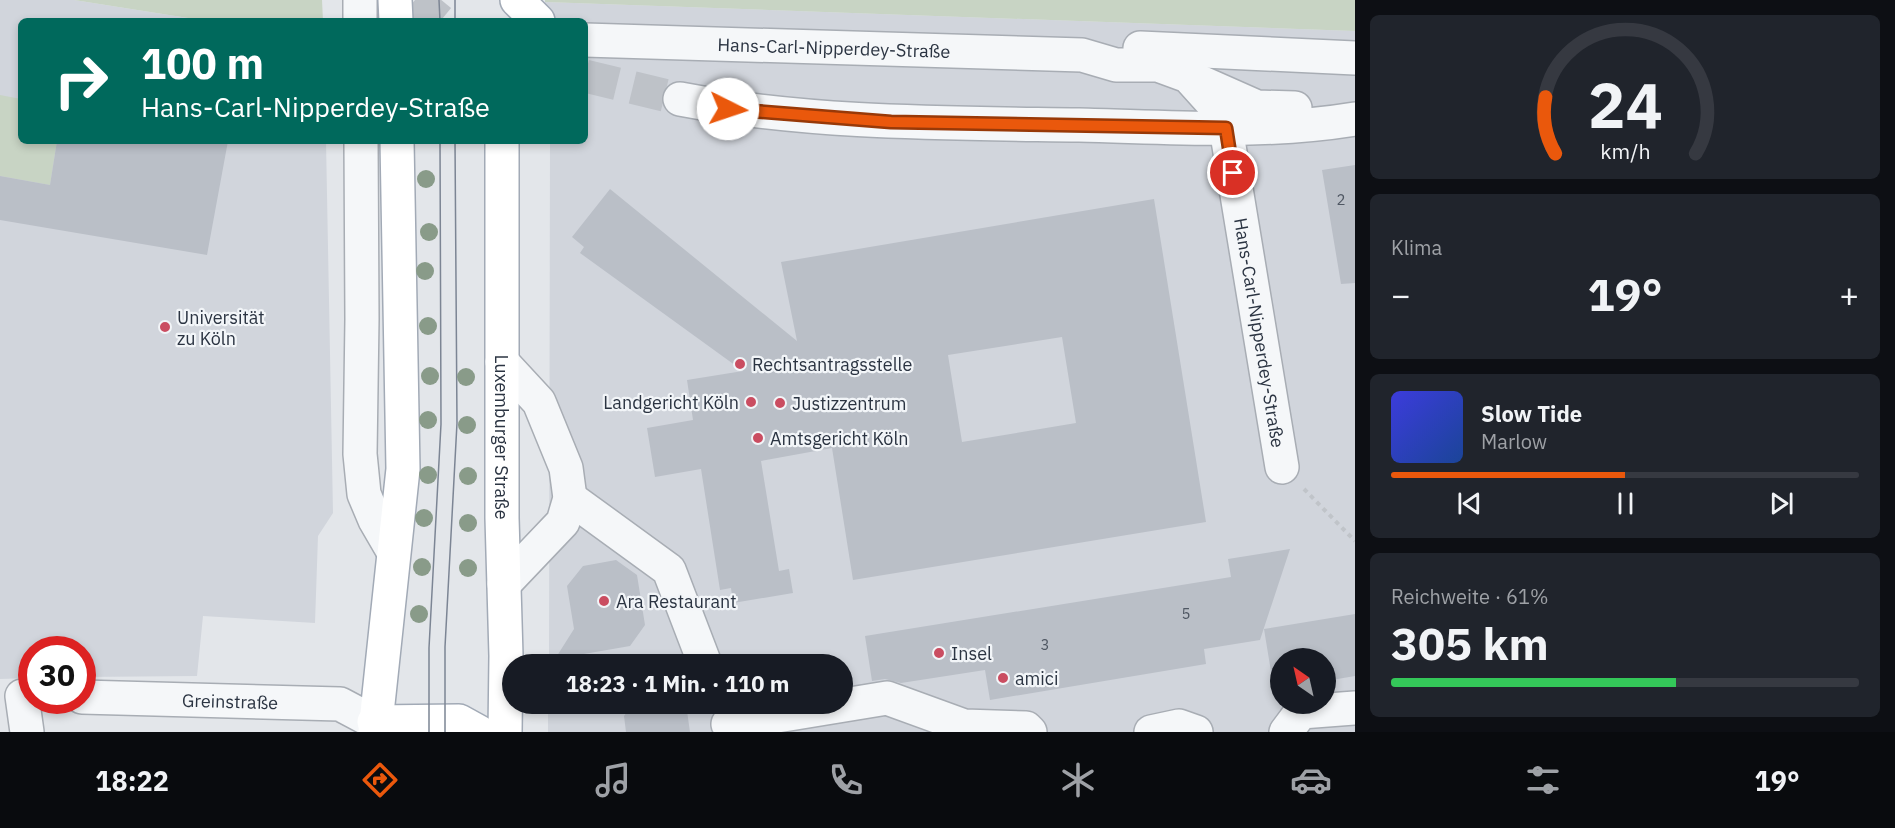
<!DOCTYPE html>
<html lang="de">
<head>
<meta charset="utf-8">
<style>
	:root { --surface:#171b24; --page:#20242c; --text:#f1f3f6; --muted:#9ea1a6; --line:#363941; --accent:#ea580c }
	body { margin:0; font-family:"IBM Plex Sans",sans-serif; background:var(--page); color:var(--text); height:100vh; display:flex; flex-direction:column; font-size:22px; white-space:nowrap }
	* { box-sizing:border-box; margin:0 }
	p { font-size:20px; color:var(--muted) }
	.icon { flex:none; width:33px; height:33px; fill:none; stroke:currentColor; stroke-width:2; stroke-linecap:round; stroke-linejoin:round }
	.map { position:relative; flex:1; overflow:hidden }
	.details { display:flex; flex-direction:column; gap:15px; padding:15px; background:#0d0f14; width:540px }
	.details>* { flex:none }
	.hud { position:absolute; left:18px; top:18px; width:570px; height:126px; border-radius:9px; box-shadow:0 3px 9px #0003; background:#00695c; color:#fff; overflow:hidden }
	.needle { width:39px; rotate:326deg }
	.fabs { position:absolute; left:1270px; top:648px; display:grid; gap:12px }
	.fabs a { display:grid; place-items:center; width:66px; height:66px; border-radius:50%; background:var(--surface); box-shadow:0 3px 9px #0003; font-size:30px }
	.speed { position:absolute; left:18px; top:636px; display:flex; gap:12px; font-size:30px; font-weight:700; text-align:center }
	.speed>* { display:grid; place-content:center; width:78px; height:78px; border-radius:50%; background:var(--surface); box-shadow:0 3px 9px #0003; line-height:1 }
	.speed .limit { border:9px solid #d22; background:#fff; color:#111 }
	.pin { position:absolute; display:grid; place-items:center; width:51px; height:51px; color:#fff; margin:-26px; border:3px solid #fff; border-radius:50%; box-shadow:0 2px 6px #0007 }
	.me { position:absolute; width:66px; margin:-33px; rotate:94deg; stroke-linejoin:round; filter:drop-shadow(0 0 4px #0008) }
	.turn { display:flex; align-items:center; gap:21px; height:126px; padding:0 24px; font-size:27px }
	.turn .icon { width:78px; height:78px; stroke-width:2.5 }
	.turn b { display:block; font-size:42px; line-height:51px }
	.big { font-size:45px; font-weight:700; line-height:1.1 }
	.details .card { flex:1; display:flex; flex-direction:column; justify-content:center; gap:9px; min-width:0; padding:0 21px; border-radius:9px; background:var(--page) }
	.details .dial { align-items:center; gap:0 }
	.dial svg { height:156px; overflow:visible; fill:none; stroke:var(--line); stroke-width:7; stroke-linecap:round; text-anchor:middle }
	.dial text { fill:var(--text); stroke:none }
	.song { display:flex; align-items:center; gap:18px }
	.cover { width:72px; height:72px; border-radius:9px; background:linear-gradient(135deg,hsl(240 70% 55%),hsl(220 70% 35%)) }
	.played { height:6px; border-radius:3px; background:linear-gradient(90deg,var(--accent) 50%,var(--line) 50%) }
	.keys { display:flex; justify-content:space-around; direction:ltr }
	.heat { display:flex; justify-content:space-between; align-items:center; font-size:33px; direction:ltr }
	.charge { height:9px; border-radius:4px; background:linear-gradient(90deg,#34c759 61%,var(--line) 0) }
	.trip { position:absolute; left:502px; top:654px; width:351px; height:60px; border-radius:30px; background:var(--surface); box-shadow:0 3px 9px #0003; font-weight:700; line-height:60px; text-align:center }
	.tabs { display:flex; height:96px; justify-content:space-around; align-items:center; background:#090b0e; color:var(--muted) }
	.tabs .icon { width:42px; height:42px }
	.tabs .active { color:var(--accent) }
	.tabs b { font-size:27px; color:var(--text) }
	main { display:flex; flex:1; min-height:0 }
	.map>svg:first-child { display:block }
</style>
</head>
<body>
<main>
<div class="map">
<svg width="1355" height="732" viewBox="0 0 1355 732">
	<rect width="100%" height="100%" fill="#e3e6ea"/>
	<g fill="#d1d5dc" fill-rule="evenodd">
		<path d="M 0,0 L 74,0 L 207,21 L 21,21 L 21,141 L 326,141 L 333,513 L 318,536 L 315,623 L 203,616 L 197,676 L 83,677 L 82,650 L 32,650 L 31,678 L 0,679 Z"/>
		<path d="M 545,2 L 1355,31 L 1355,732 L 548,732 L 548,704 L 843,704 L 843,664 L 549,664 L 550,141 L 585,141 L 585,21 L 545,21 ZM 1281,658 L 1326,658 L 1326,704 L 1281,704 Z"/>
	</g>
	<g fill="#c8d4c4">
		<path d="M 74,0 L 322,0 L 323,21 L 207,21 Z"/>
		<path d="M 545,0 L 1355,0 L 1355,31 L 545,2 Z"/>
		<path d="M 0,95 L 21,99 L 21,141 L 57,141 L 50,185 L 0,176 Z"/>
	</g>
	<g fill="#babfc7" fill-rule="evenodd">
		<path d="M 57,141 L 228,141 L 207,255 L 0,220 L 0,176 L 50,185 Z"/>
		<path d="M 1355,165 L 1355,283 L 1341,284 L 1322,170 Z"/>
		<path d="M 610,189 L 797,341 L 781,262 L 1154,199 L 1206,522 L 853,580 L 832,448 L 761,461 L 779,571 L 789,569 L 793,593 L 733,603 L 731,588 L 720,590 L 701,469 L 655,477 L 647,428 L 693,420 L 687,380 L 743,371 L 580,253 L 584,247 L 572,237 ZM 1062,337 L 1076,423 L 962,442 L 948,355 Z"/>
		<path d="M 1290,549 L 1260,640 L 1204,649 L 1206,664 L 990,700 L 985,670 L 901,683 L 885,679 L 872,681 L 865,636 L 1231,577 L 1228,559 Z"/>
		<path d="M 616,560 L 637,575 L 645,625 L 630,646 L 555,659 L 574,629 L 567,586 L 583,566 Z"/>
		<path d="M 1355,614 L 1355,676 L 1326,681 L 1326,658 L 1281,658 L 1281,689 L 1274,690 L 1264,629 Z"/>
		<path d="M 633,704 L 686,704 L 690,732 L 626,732 L 624,716 Z"/>
	</g>
	<g fill="none" stroke-linecap="round" stroke-linejoin="round">
		<g stroke="#bec2c8" stroke-width="33" stroke-dasharray="33 16" stroke-linecap="butt">
			<path d="M 415,0 L 441,21"/>
			<path d="M 585,76 L 680,99"/>
		</g>
		<defs>
			<g id="minor">
				<path d="M 360,0 L 360,21"/>
				<path id="s1" d="M 585,40 L 1082,55 L 1116,65 L 1158,65 L 1188,76 L 1215,106 L 1226,128 L 1282,467"/>
				<path d="M 1140,48 L 1355,58"/>
				<path d="M 1196,80 L 1257,107 L 1295,108"/>
				<path d="M 680,99 C 811,124 946,123 1079,125 C 1170,127 1264,134 1355,119"/>
				<path d="M 361,141 L 362,319 L 360,454 L 364,494 L 375,520 L 393,551"/>
				<path d="M 502,362 L 539,402 L 566,468 L 570,498 L 563,522 L 504,584"/>
				<path d="M 570,498 L 669,570 L 705,664"/>
				<path d="M 22,696 L 27,732"/>
				<path id="s2" d="M 82,697 L 340,704 L 374,722"/>
				<path d="M 728,724 L 887,698 L 964,726 L 1026,728 L 1030,732"/>
				<path d="M 1151,732 L 1179,726 L 1196,732"/>
				<path d="M 1286,732 L 1301,712 L 1355,708"/>
			</g>
			<g id="major">
				<path d="M 395,0 L 396,21"/>
				<path d="M 517,0 L 538,21"/>
				<path id="s3" d="M 502,141 L 502,518 L 506,656 L 505,732"/>
				<path d="M 374,722 L 459,721 L 479,732"/>
				<path d="M 375,732 L 403,469 L 397,141"/>
			</g>
		</defs>
		<use href="#minor" stroke="#a8adb4" stroke-width="36"/>
		<use href="#major" stroke="#a2aab6" stroke-width="36"/>
		<path stroke="#c0c4c9" stroke-width="4" stroke-dasharray="4.5 4.5" stroke-linecap="butt" d="M 1304,489 L 1355,541"/>
		<use href="#minor" stroke="#f5f7f9" stroke-width="33"/>
		<use href="#major" stroke="#fff" stroke-width="33"/>
		<g stroke="#7c8594" stroke-width="1.5">
			<path d="M 439,0 L 440,21"/>
			<path d="M 455,0 L 455,21"/>
			<path d="M 429,732 L 429,648 L 441,424 L 440,141"/>
			<path d="M 445,732 L 445,647 L 457,423 L 455,141"/>
		</g>
	</g>
	<g fill="#899b89">
		<circle cx="426" cy="179" r="9"/>
		<circle cx="429" cy="232" r="9"/>
		<circle cx="425" cy="271" r="9"/>
		<circle cx="428" cy="326" r="9"/>
		<circle cx="430" cy="376" r="9"/>
		<circle cx="466" cy="377" r="9"/>
		<circle cx="428" cy="420" r="9"/>
		<circle cx="467" cy="425" r="9"/>
		<circle cx="428" cy="475" r="9"/>
		<circle cx="468" cy="476" r="9"/>
		<circle cx="424" cy="518" r="9"/>
		<circle cx="468" cy="523" r="9"/>
		<circle cx="422" cy="567" r="9"/>
		<circle cx="468" cy="568" r="9"/>
		<circle cx="419" cy="614" r="9"/>
	</g>
	<g fill="none" stroke-linecap="round" stroke-linejoin="round">
		<defs>
			<path id="route" d="M 728,109 L 891,122 L 1226,128 L 1233,173"/>
		</defs>
		<use href="#route" stroke="#983908" stroke-width="15"/>
		<use href="#route" stroke="#ea580c" stroke-width="10"/>
	</g>
	<g fill="#ca4d61" stroke="#f2f5f8" stroke-width="2">
		<circle cx="165" cy="327" r="6"/>
		<circle cx="740" cy="364" r="6"/>
		<circle cx="751" cy="402" r="6"/>
		<circle cx="780" cy="403" r="6"/>
		<circle cx="758" cy="438" r="6"/>
		<circle cx="604" cy="601" r="6"/>
		<circle cx="939" cy="653" r="6"/>
		<circle cx="1003" cy="678" r="6"/>
	</g>
	<g text-anchor="middle" dominant-baseline="central" stroke-width="4.5" stroke-linejoin="round" paint-order="stroke">
		<g font-size="15" fill="#4f5763">
			<text x="1341" y="199">2</text>
			<text x="1186" y="613">5</text>
			<text x="1045" y="644">3</text>
		</g>
		<g font-size="18" fill="#2b3442" stroke="#f2f5f8">
			<text stroke="none"><textPath href="#s1" startOffset="249">Hans-Carl-Nipperdey-Straße</textPath></text>
			<text stroke="none"><textPath href="#s1" startOffset="879">Hans-Carl-Nipperdey-Straße</textPath></text>
			<text stroke="none"><textPath href="#s3" startOffset="296">Luxemburger Straße</textPath></text>
			<text stroke="none"><textPath href="#s2" startOffset="148">Greinstraße</textPath></text>
		</g>
		<g font-size="18" fill="#2b3442" stroke="#f2f5f8" text-anchor="start">
			<text x="177" y="317">Universität<tspan x="177" dy="21">zu Köln</tspan></text>
			<text x="752" y="364">Rechtsantragsstelle</text>
			<text x="739" y="402" text-anchor="end">Landgericht Köln</text>
			<text x="792" y="403">Justizzentrum</text>
			<text x="770" y="438">Amtsgericht Köln</text>
			<text x="616" y="601">Ara Restaurant</text>
			<text x="951" y="653">Insel</text>
			<text x="1015" y="678">amici</text>
		</g>
	</g>
</svg>
<div class="fabs">
<a><svg class="needle" viewBox="-14 -14 28 28"><path d="M0-13l5 13h-10z" fill="#e53935"/><path d="M0 13l5-13h-10z" fill="#9ea1a6"/></svg></a>
</div>
<div class="speed"><div class="limit">30</div></div>
<div class="pin" style="left:1233px;top:173px;background:#d93025"><svg class="icon" aria-label="arrive" viewBox="0 0 24 24"><path d="M6 21V4h12l-3 4 3 4H6"/></svg></div>
<svg class="me" style="left:728px;top:109px" viewBox="-20 -20 40 40"><circle r="19" fill="#fff"/><path d="M0-13L10 11 0 6-10 11z" fill="#ea580c"/></svg>
<div class="trip">18:23 · 1 Min. · 110 m</div>
<div class="hud">
<div class="turn"><svg class="icon" aria-label="right" viewBox="0 0 24 24"><path d="M7 20v-9h11M14 6l5 5-5 5"/></svg><div><b>100 m</b>Hans-Carl-Nipperdey-Straße</div></div>
</div>
</div>
<section class="details">
<div class="card dial"><svg viewBox="0 0 100 80">
<path d="M14 69A42 42 0 1 1 86 69"/>
<path d="M14 69A42 42 0 0 1 9 40" stroke="#ea580c"/>
<text x="50" y="56" font-size="32" font-weight="700">24</text>
<text x="50" y="72" font-size="11">km/h</text>
</svg></div>
<div class="card"><p>Klima</p>
<div class="heat"><a>−</a><b class="big">19°</b><a>+</a></div>
</div>
<div class="card">
<div class="song"><i class="cover"></i><div><b>Slow Tide</b><p>Marlow</p></div></div>
<div class="played"></div>
<div class="keys"><svg class="icon" aria-label="previous" viewBox="0 0 24 24"><path d="M18 5L8 12l10 7zM5 5v14"/></svg><svg class="icon" aria-label="pause" viewBox="0 0 24 24"><path d="M8 5v14M16 5v14"/></svg><svg class="icon" aria-label="next" viewBox="0 0 24 24"><path d="M6 5l10 7-10 7zM19 5v14"/></svg></div>
</div>
<div class="card"><p>Reichweite · 61%</p><b class="big">305 km</b><div class="charge"></div></div>
</section>
</main>
<nav class="tabs">
<b>18:22</b>
<svg class="icon active" aria-label="directions" viewBox="0 0 24 24"><path d="M12 3l9 9-9 9-9-9zM9 14v-3h6M13 9l2 2-2 2"/></svg>
<svg class="icon" aria-label="music" viewBox="0 0 24 24"><path d="M9 18V5l10-2v13"/><circle cx="6" cy="18" r="3"/><circle cx="16" cy="16" r="3"/></svg>
<svg class="icon" aria-label="phone" viewBox="0 0 24 24"><path d="M5 4h4l2 5-3 2q2 4 5 5l2-3 5 2v4C11 20 4 13 5 4z"/></svg>
<svg class="icon" aria-label="climate" viewBox="0 0 24 24"><path d="M12 3v18M4 7l16 10M4 17L20 7"/></svg>
<svg class="icon" aria-label="car" viewBox="0 0 24 24"><path d="M5 17H2v-5l4-1 3-4h7l3 4 3 1v5h-3M9 17h6M6 11h13"/><circle cx="7" cy="17" r="2"/><circle cx="17" cy="17" r="2"/></svg>
<svg class="icon" aria-label="filters" viewBox="0 0 24 24"><path d="M4 7h16M4 17h16"/><circle cx="9" cy="7" r="2"/><circle cx="15" cy="17" r="2"/></svg>
<b>19°</b>
</nav>
</body>
</html>
